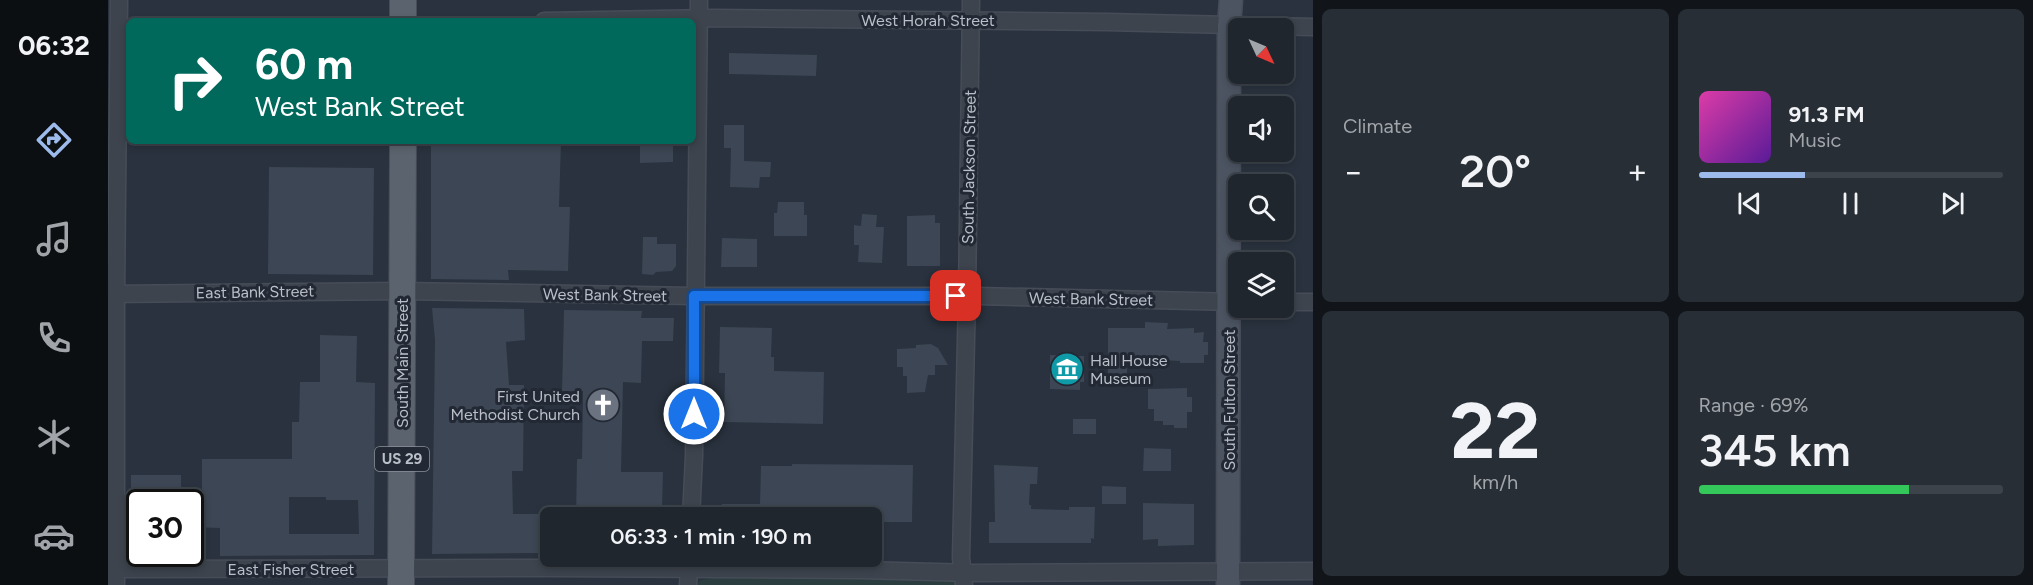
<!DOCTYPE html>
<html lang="en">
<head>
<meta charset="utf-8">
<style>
	:root { --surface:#1f262e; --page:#272e36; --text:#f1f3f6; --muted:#a1a5aa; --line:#3c434a; --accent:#9cbaeb }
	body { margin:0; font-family:Figtree,sans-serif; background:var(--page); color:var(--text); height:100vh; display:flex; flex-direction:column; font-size:22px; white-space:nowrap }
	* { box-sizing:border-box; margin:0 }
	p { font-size:20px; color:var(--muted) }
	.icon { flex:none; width:33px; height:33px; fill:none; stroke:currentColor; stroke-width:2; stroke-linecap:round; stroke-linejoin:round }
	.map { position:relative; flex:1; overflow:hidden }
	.panel { display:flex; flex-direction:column; gap:9px; padding:9px; background:#111519; width:720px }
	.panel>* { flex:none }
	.banner { position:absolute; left:18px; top:18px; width:570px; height:126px; border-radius:9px; box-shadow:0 3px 9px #0003,0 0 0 2px var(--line); background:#00695c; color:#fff; overflow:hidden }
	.needle { width:39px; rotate:134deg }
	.tools { position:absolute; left:1120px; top:18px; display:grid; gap:12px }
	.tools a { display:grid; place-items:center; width:66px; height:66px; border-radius:9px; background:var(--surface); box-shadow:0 3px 9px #0003,0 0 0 2px var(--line); font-size:30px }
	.speed { position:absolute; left:18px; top:489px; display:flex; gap:12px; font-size:30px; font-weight:700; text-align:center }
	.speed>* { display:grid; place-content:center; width:78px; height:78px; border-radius:50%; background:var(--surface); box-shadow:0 3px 9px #0003,0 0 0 2px var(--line); line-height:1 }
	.speed .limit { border:3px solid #111; border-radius:9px; background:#fff; color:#111 }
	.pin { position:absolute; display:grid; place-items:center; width:51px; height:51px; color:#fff; margin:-26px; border-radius:12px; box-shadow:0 3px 9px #0006 }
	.me { position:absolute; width:66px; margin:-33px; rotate:0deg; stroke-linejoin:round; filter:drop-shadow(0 0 4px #0008) }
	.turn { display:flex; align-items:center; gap:21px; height:126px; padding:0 30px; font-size:27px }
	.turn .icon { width:78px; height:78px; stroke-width:2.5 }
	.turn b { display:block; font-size:42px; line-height:51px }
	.big { font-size:45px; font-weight:600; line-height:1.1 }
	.panel .tile { flex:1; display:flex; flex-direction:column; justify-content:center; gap:9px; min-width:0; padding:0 21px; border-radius:9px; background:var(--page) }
	.panel .dial { align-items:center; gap:0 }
	.dial b { font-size:78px; line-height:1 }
	.song { display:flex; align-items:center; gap:18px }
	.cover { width:72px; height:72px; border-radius:9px; background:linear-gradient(135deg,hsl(320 70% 55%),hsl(270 70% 35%)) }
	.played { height:6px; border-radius:3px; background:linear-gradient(90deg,var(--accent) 35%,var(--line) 35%) }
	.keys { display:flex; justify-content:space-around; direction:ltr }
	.heat { display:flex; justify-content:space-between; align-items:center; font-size:33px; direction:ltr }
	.charge { height:9px; border-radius:4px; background:linear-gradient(90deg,#34c759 69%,var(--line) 0) }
	.panel .tiles { flex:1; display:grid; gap:9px; grid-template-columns:repeat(2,1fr) }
	.trip { position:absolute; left:432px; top:507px; width:342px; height:60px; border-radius:9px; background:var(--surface); box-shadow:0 3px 9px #0003,0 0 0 2px var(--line); font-weight:600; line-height:60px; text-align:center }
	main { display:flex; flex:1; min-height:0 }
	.menu { display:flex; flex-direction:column; width:108px; justify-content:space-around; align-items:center; background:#0c0f12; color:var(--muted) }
	.menu .icon { width:42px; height:42px }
	.menu .on { color:var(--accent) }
	.menu b { font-size:27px; color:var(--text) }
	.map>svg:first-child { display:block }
</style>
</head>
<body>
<main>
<nav class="menu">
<b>06:32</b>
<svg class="icon on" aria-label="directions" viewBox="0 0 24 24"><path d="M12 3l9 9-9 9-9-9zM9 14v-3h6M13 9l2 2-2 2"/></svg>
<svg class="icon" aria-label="music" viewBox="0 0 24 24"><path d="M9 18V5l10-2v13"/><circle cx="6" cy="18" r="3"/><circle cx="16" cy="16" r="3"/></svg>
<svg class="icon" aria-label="phone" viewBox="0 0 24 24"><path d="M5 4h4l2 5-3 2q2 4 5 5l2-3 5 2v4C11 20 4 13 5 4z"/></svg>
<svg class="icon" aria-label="climate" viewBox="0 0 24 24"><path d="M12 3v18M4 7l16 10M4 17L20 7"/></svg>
<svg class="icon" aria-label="car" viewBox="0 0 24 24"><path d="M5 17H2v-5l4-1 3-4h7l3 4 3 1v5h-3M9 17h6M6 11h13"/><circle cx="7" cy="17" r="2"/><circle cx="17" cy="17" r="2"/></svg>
</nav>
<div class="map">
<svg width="1205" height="585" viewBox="0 0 1205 585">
	<rect width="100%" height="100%" fill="#29323e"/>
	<path fill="#2b3d3f" d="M 612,577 L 841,580 L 849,582 L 852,585 L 588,585 L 593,580 Z"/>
	<g fill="#3c4654" fill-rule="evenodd">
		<path d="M 621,53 L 709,55 L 708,76 L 621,74 Z"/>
		<path d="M 616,125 L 636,125 L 636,161 L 663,162 L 662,177 L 652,177 L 651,188 L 622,187 L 623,148 L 616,148 Z"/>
		<path d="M 323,141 L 453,141 L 451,207 L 462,207 L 460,271 L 400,270 L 401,280 L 323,279 Z"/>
		<path d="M 565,141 L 565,162 L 532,163 L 532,142 Z"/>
		<path d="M 161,167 L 266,168 L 265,275 L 160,274 Z"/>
		<path d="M 670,202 L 696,202 L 696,215 L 699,215 L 699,236 L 666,236 L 666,213 L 669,213 Z"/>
		<path d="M 754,214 L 769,215 L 768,227 L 776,227 L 774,263 L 750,262 L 751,245 L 746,245 L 746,225 L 753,226 Z"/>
		<path d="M 827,215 L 827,223 L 832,223 L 832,266 L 799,266 L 799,216 Z"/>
		<path d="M 535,237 L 549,237 L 549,244 L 568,244 L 568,266 L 564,271 L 548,272 L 545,275 L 534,274 Z"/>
		<path d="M 614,238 L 649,239 L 649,267 L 613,267 Z"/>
		<path d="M 324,308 L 416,309 L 417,340 L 398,342 L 401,385 L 416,385 L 415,471 L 404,471 L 405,514 L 432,514 L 431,553 L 324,554 L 327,340 Z"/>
		<path d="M 456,310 L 534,311 L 533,318 L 566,318 L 565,341 L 534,341 L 533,383 L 515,382 L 513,472 L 555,472 L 554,508 L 550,508 L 550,518 L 468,518 L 469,459 L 474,459 L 475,391 L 454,391 Z"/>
		<path d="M 1037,322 L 1060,323 L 1059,329 L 1086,328 L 1086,333 L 1096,332 L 1095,342 L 1100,342 L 1100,355 L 1096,355 L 1096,363 L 1072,363 L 1072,361 L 1049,360 L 1049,357 L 1019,356 L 1019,375 L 1000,375 L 1000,328 L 1037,328 Z"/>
		<path d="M 612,327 L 664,328 L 663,357 L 666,357 L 666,371 L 716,372 L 715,424 L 616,422 L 617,373 L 611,373 Z"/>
		<path d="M 212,335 L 249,336 L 248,382 L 267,383 L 266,555 L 112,556 L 112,528 L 82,527 L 82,503 L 94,503 L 94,459 L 184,459 L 184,422 L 191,422 L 192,382 L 212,382 ZM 181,497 L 218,497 L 218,500 L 250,500 L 251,534 L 181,534 Z"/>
		<path d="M 823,344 L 830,348 L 840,365 L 827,365 L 827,375 L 820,375 L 817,392 L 799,393 L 799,376 L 795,376 L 795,367 L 789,367 L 789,349 L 808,348 L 808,345 Z"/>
		<path d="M 942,355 L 976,356 L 976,382 L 972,382 L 972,390 L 942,389 Z"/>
		<path d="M 1079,388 L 1079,397 L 1084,397 L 1084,412 L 1079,412 L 1079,428 L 1066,428 L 1066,425 L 1055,425 L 1055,421 L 1046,421 L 1046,409 L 1040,409 L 1040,389 Z"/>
		<rect x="965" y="419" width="23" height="15"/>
		<path d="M 1036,448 L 1063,449 L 1063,471 L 1035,471 Z"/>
		<path d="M 684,464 L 805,465 L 804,522 L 764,522 L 764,518 L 614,518 L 614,504 L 652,504 L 653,466 L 684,466 Z"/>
		<path d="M 886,465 L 930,467 L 929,484 L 922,484 L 921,505 L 923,505 L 923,509 L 961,510 L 961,507 L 987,507 L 986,539 L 983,538 L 983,543 L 881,543 L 881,522 L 887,522 Z"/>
		<rect x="23" y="475" width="50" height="27"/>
		<path d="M 994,486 L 1018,487 L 1018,504 L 994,504 Z"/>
		<path d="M 1035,503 L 1086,504 L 1086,545 L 1050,546 L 1050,539 L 1035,540 Z"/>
	</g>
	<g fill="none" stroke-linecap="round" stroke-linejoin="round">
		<defs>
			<g id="street">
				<path d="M 436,21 L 606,18 L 999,22 L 1205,27"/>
				<path d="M 0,294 L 294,291 L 586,296 L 870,296 L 1130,302"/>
				<path d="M 1176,302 L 1205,302"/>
				<path d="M 583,518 L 586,456 L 591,0"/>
				<path d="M 0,569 L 443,568 L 754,570 L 865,573 L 1205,571"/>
				<path d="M 8,585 L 8,294 L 11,0"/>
				<path d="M 580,585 L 582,556"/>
				<path d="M 856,585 L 853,558 L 859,296 L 863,0"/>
			</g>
			<path id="secondary" d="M 1120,585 L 1121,26 L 1123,0"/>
			<g id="primary">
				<path d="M 295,21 L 295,0"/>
				<path d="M 293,585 L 295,141"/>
			</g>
		</defs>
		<use href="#street" stroke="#474d58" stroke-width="19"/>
		<use href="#secondary" stroke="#474d58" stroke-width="25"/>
		<use href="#primary" stroke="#474d58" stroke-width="28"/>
		<use href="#street" stroke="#3d444e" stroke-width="16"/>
		<use href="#secondary" stroke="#4c5361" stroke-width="22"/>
		<use href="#primary" stroke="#5b636e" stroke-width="26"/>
	</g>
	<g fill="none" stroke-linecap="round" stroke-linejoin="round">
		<defs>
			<path id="route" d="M 586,414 L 586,296 L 848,296"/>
		</defs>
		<use href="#route" stroke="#114b97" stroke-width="15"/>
		<use href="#route" stroke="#1a73e8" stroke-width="10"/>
	</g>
	<defs>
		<symbol id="museum-disc" viewBox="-11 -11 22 22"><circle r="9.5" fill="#0f9aa8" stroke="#222934"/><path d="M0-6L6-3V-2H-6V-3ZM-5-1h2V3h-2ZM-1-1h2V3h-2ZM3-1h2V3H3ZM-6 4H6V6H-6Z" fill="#fff"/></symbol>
		<symbol id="church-disc" viewBox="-11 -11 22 22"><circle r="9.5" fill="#6b7280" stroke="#222934"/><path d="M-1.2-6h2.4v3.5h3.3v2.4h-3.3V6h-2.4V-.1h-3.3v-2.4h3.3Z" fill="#fff"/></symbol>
	</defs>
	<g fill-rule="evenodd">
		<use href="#museum-disc" x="940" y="350" width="38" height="38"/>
		<use href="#church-disc" x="476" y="386" width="38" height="38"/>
	</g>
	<g text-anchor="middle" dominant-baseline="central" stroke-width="6" stroke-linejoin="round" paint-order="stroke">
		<rect fill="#222934" stroke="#8c929c" stroke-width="1.5" x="267" y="447" width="54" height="24" rx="4.5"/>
		<g font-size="15" font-weight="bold" fill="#babfc9">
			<text x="294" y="459">US 29</text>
		</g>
		<g font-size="16" fill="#babfc9" stroke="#222934">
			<text x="820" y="20">West Horah Street</text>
			<text transform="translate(861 167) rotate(-89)">South Jackson Street</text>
			<text transform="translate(147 292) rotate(-1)">East Bank Street</text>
			<text transform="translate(497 295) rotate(1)">West Bank Street</text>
			<text transform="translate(983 299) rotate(1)">West Bank Street</text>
			<text transform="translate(294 363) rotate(-90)">South Main Street</text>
			<text transform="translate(1121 400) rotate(-90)">South Fulton Street</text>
			<text x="183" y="569">East Fisher Street</text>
		</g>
		<g font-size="16" fill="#babfc9" stroke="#222934" text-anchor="start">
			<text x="982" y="360">Hall House<tspan x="982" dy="18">Museum</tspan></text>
			<text x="472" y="396" text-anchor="end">First United<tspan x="472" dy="18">Methodist Church</tspan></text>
		</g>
	</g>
</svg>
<div class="tools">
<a><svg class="needle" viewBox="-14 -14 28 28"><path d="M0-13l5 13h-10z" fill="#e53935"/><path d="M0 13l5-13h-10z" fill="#a1a5aa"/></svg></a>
<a><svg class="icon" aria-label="sound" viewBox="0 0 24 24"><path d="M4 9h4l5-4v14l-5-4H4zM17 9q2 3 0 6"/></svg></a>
<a><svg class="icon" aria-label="search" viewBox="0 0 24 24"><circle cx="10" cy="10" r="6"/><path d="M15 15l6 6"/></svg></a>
<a><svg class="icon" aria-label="layers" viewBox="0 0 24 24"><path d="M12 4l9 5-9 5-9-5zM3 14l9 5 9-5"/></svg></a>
</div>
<div class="speed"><div class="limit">30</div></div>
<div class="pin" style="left:848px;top:296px;background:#d93025"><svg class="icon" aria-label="arrive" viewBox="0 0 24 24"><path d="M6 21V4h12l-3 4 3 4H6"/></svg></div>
<svg class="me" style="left:586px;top:414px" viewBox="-20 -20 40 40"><circle r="17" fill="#1a73e8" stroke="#fff" stroke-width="3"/><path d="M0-11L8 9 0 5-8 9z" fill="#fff"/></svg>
<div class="trip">06:33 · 1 min · 190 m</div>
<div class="banner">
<div class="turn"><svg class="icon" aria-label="right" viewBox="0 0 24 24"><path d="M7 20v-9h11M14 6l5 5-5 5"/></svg><div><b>60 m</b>West Bank Street</div></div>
</div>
</div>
<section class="panel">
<div class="tiles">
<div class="tile"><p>Climate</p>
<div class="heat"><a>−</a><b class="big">20°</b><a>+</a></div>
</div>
<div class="tile">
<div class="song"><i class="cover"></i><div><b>91.3 FM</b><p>Music</p></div></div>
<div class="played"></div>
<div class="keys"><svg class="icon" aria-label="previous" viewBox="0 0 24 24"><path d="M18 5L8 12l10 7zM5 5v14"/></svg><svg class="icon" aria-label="pause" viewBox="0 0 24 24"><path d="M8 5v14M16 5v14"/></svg><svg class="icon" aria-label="next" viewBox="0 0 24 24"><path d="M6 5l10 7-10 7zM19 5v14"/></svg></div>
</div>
<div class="tile dial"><b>22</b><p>km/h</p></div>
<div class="tile"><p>Range · 69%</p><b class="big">345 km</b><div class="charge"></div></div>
</div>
</section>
</main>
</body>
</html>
